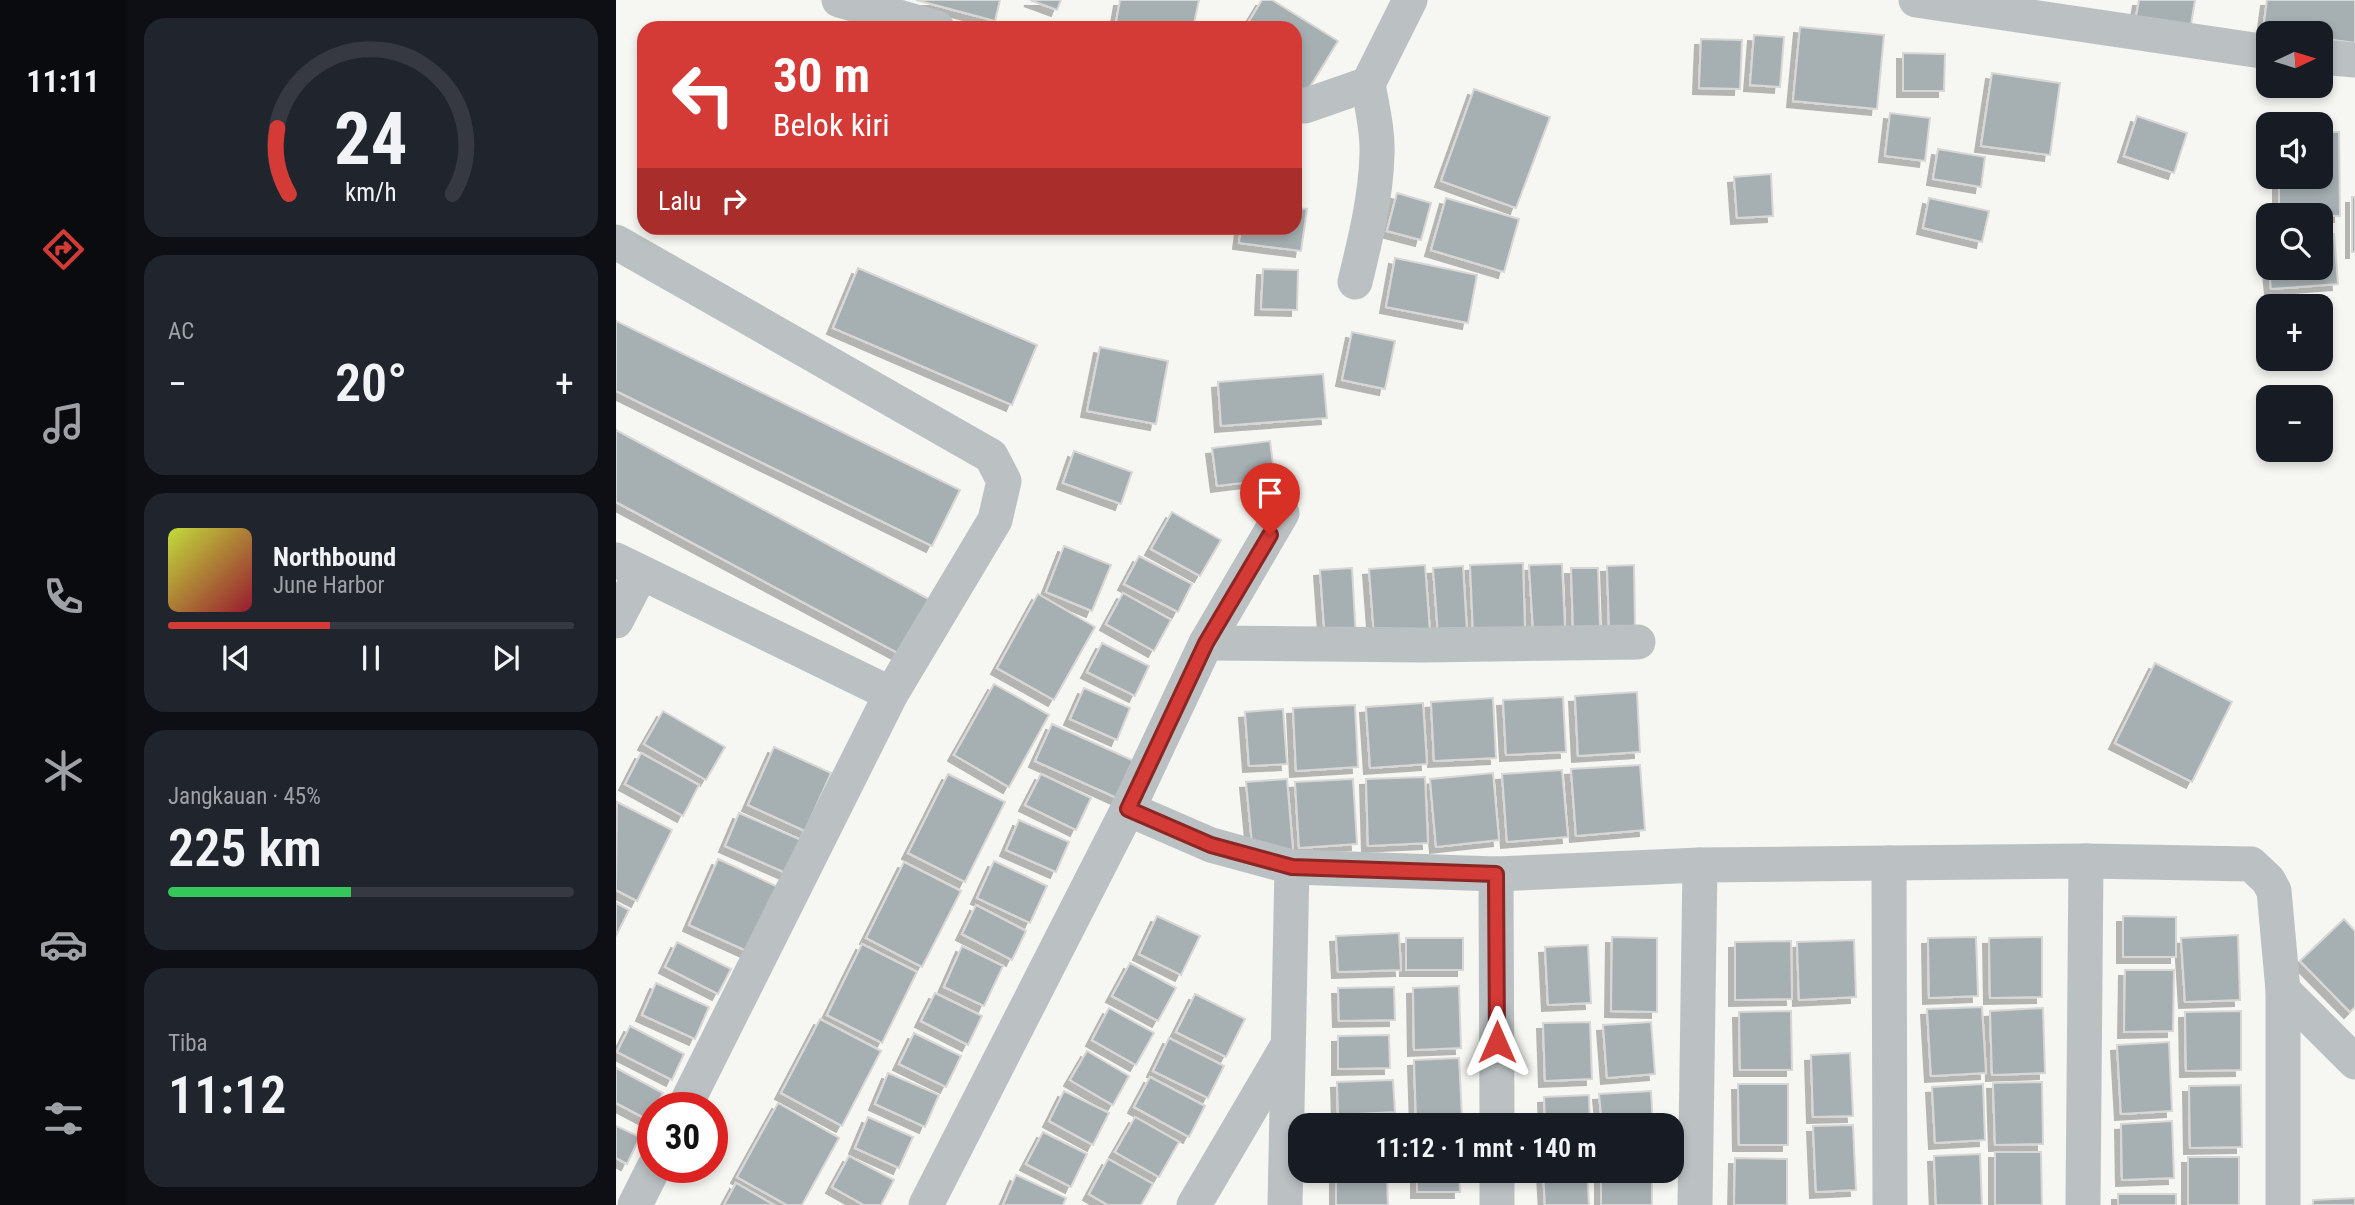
<!DOCTYPE html>
<html lang="id">
<head>
<meta charset="utf-8">
<style>
	:root { --surface:#171b24; --page:#20242c; --text:#f1f3f6; --muted:#9ea1a6; --line:#363941; --accent:#d43a36 }
	body { margin:0; font-family:"Roboto Condensed",sans-serif; background:var(--page); color:var(--text); height:100vh; display:flex; flex-direction:column; font-size:26px; white-space:nowrap }
	* { box-sizing:border-box; margin:0 }
	p { font-size:23px; color:var(--muted) }
	.icon { flex:none; width:38px; height:38px; fill:none; stroke:currentColor; stroke-width:2; stroke-linecap:round; stroke-linejoin:round }
	.map { position:relative; flex:1; overflow:hidden }
	.details { display:flex; flex-direction:column; gap:18px; padding:18px; background:#0d0f14; width:490px }
	.details>* { flex:none }
	.hud { position:absolute; left:21px; top:21px; width:665px; height:214px; border-radius:21px; box-shadow:0 4px 10px #0003; background:#d43a36; color:#fff; overflow:hidden }
	.needle { width:46px; rotate:86deg }
	.controls { position:absolute; left:1640px; top:21px; display:grid; gap:14px }
	.controls a { display:grid; place-items:center; width:77px; height:77px; border-radius:14px; background:var(--surface); box-shadow:0 4px 10px #0003; font-size:35px }
	.speed { position:absolute; left:21px; top:1092px; display:flex; gap:14px; font-size:35px; font-weight:700; text-align:center }
	.speed>* { display:grid; place-content:center; width:91px; height:91px; border-radius:50%; background:var(--surface); box-shadow:0 4px 10px #0003; line-height:1 }
	.speed .limit { border:10px solid #d22; background:#fff; color:#111 }
	.pin { position:absolute; display:grid; place-items:center; width:60px; height:60px; color:#fff; margin:-72px -30px; border-radius:50% 50% 50% 0; rotate:-45deg; box-shadow:0 0 7px #0007 }
	.pin .icon { rotate:45deg }
	.me { position:absolute; width:77px; margin:-38px; rotate:0deg; stroke-linejoin:round; filter:drop-shadow(0 0 5px #0008) }
	.turn { display:flex; align-items:center; gap:24px; height:147px; padding:0 21px; font-size:32px }
	.turn .icon { width:91px; height:91px; stroke-width:2.5 }
	.turn b { display:block; font-size:49px; line-height:60px }
	.then { display:flex; align-items:center; height:66px; padding:0 21px; background:#0003; gap:14px; font-size:26px }
	.big { font-size:52px; font-weight:600; line-height:1.1 }
	.details .tile { flex:1; display:flex; flex-direction:column; justify-content:center; gap:10px; min-width:0; padding:0 24px; border-radius:21px; background:var(--page) }
	.details .dial { align-items:center; gap:0 }
	.dial svg { height:182px; overflow:visible; fill:none; stroke:var(--line); stroke-width:7; stroke-linecap:round; text-anchor:middle }
	.dial text { fill:var(--text); stroke:none }
	.song { display:flex; align-items:center; gap:21px }
	.cover { width:84px; height:84px; border-radius:10px; background:linear-gradient(135deg,hsl(70 70% 55%),hsl(350 70% 35%)) }
	.played { height:7px; border-radius:4px; background:linear-gradient(90deg,var(--accent) 40%,var(--line) 40%) }
	.keys { display:flex; justify-content:space-around; direction:ltr }
	.heat { display:flex; justify-content:space-between; align-items:center; font-size:38px; direction:ltr }
	.charge { height:10px; border-radius:5px; background:linear-gradient(90deg,#34c759 45%,var(--line) 0) }
	.trip { position:absolute; left:672px; top:1113px; width:396px; height:70px; border-radius:21px; background:var(--surface); box-shadow:0 4px 10px #0003; font-weight:600; line-height:70px; text-align:center }
	main { display:flex; flex:1; min-height:0 }
	.menu { display:flex; flex-direction:column; width:126px; justify-content:space-around; align-items:center; background:#090b0e; color:var(--muted) }
	.menu .icon { width:49px; height:49px }
	.menu .current { color:var(--accent) }
	.menu b { font-size:32px; color:var(--text) }
	.map>svg:first-child { display:block }
</style>
</head>
<body>
<main>
<nav class="menu">
<b>11:11</b>
<svg class="icon current" aria-label="directions" viewBox="0 0 24 24"><path d="M12 3l9 9-9 9-9-9zM9 14v-3h6M13 9l2 2-2 2"/></svg>
<svg class="icon" aria-label="music" viewBox="0 0 24 24"><path d="M9 18V5l10-2v13"/><circle cx="6" cy="18" r="3"/><circle cx="16" cy="16" r="3"/></svg>
<svg class="icon" aria-label="phone" viewBox="0 0 24 24"><path d="M5 4h4l2 5-3 2q2 4 5 5l2-3 5 2v4C11 20 4 13 5 4z"/></svg>
<svg class="icon" aria-label="climate" viewBox="0 0 24 24"><path d="M12 3v18M4 7l16 10M4 17L20 7"/></svg>
<svg class="icon" aria-label="car" viewBox="0 0 24 24"><path d="M5 17H2v-5l4-1 3-4h7l3 4 3 1v5h-3M9 17h6M6 11h13"/><circle cx="7" cy="17" r="2"/><circle cx="17" cy="17" r="2"/></svg>
<svg class="icon" aria-label="filters" viewBox="0 0 24 24"><path d="M4 7h16M4 17h16"/><circle cx="9" cy="7" r="2"/><circle cx="15" cy="17" r="2"/></svg>
</nav>
<section class="details">
<div class="tile dial"><svg viewBox="0 0 100 80">
<path d="M14 69A42 42 0 1 1 86 69"/>
<path d="M14 69A42 42 0 0 1 9 40" stroke="#d43a36"/>
<text x="50" y="56" font-size="32" font-weight="700">24</text>
<text x="50" y="72" font-size="11">km/h</text>
</svg></div>
<div class="tile"><p>AC</p>
<div class="heat"><a>−</a><b class="big">20°</b><a>+</a></div>
</div>
<div class="tile">
<div class="song"><i class="cover"></i><div><b>Northbound</b><p>June Harbor</p></div></div>
<div class="played"></div>
<div class="keys"><svg class="icon" aria-label="previous" viewBox="0 0 24 24"><path d="M18 5L8 12l10 7zM5 5v14"/></svg><svg class="icon" aria-label="pause" viewBox="0 0 24 24"><path d="M8 5v14M16 5v14"/></svg><svg class="icon" aria-label="next" viewBox="0 0 24 24"><path d="M6 5l10 7-10 7zM19 5v14"/></svg></div>
</div>
<div class="tile"><p>Jangkauan · 45%</p><b class="big">225 km</b><div class="charge"></div></div>
<div class="tile"><p>Tiba</p><b class="big">11:12</b></div>
</section>
<div class="map">
<svg width="1739" height="1205" viewBox="0 0 1739 1205">
	<defs>
		<filter id="shadow"><feDropShadow dx="-6" dy="6" stdDeviation="0" flood-color="#0004"/></filter>
	</defs>
	<rect width="100%" height="100%" fill="#f6f6f3"/>
	<g fill="#a6afb2" stroke="#d8d7d6" stroke-width="2" filter="url(#shadow)">
		<path d="M 300,0 L 384,0 L 379,21 Z"/>
		<path d="M 414,0 L 445,0 L 441,10 Z"/>
		<path d="M 504,0 L 583,0 L 577,28 L 499,28 Z"/>
		<path d="M 646,0 L 656,0 L 722,41 L 689,95 L 679,88 L 679,28 L 629,28 Z"/>
		<path d="M 1523,0 L 1579,0 L 1575,25 L 1520,17 Z"/>
		<path d="M 1651,0 L 1739,0 L 1739,43 L 1704,38 L 1704,33 L 1672,33 L 1647,30 Z"/>
		<path d="M 1184,27 L 1268,35 L 1261,109 L 1177,101 Z"/>
		<path d="M 1138,35 L 1168,37 L 1164,87 L 1134,85 Z"/>
		<path d="M 1085,39 L 1126,40 L 1124,89 L 1083,88 Z"/>
		<path d="M 1287,53 L 1329,54 L 1328,91 L 1287,91 Z"/>
		<path d="M 1376,73 L 1444,83 L 1434,155 L 1365,146 Z"/>
		<path d="M 858,89 L 934,117 L 900,208 L 825,181 Z"/>
		<path d="M 1274,113 L 1314,118 L 1309,161 L 1269,156 Z"/>
		<path d="M 1521,116 L 1571,133 L 1558,173 L 1508,156 Z"/>
		<path d="M 1704,132 L 1723,132 L 1724,216 L 1663,215 L 1663,177 L 1704,177 Z"/>
		<path d="M 1322,149 L 1369,157 L 1365,187 L 1317,179 Z"/>
		<path d="M 1155,174 L 1157,216 L 1121,218 L 1118,177 Z"/>
		<path d="M 781,193 L 815,203 L 805,240 L 771,231 Z"/>
		<rect x="1736" y="197" width="3" height="55"/>
		<path d="M 830,198 L 903,219 L 888,272 L 815,250 Z"/>
		<path d="M 1313,198 L 1373,211 L 1366,242 L 1307,228 Z"/>
		<path d="M 679,208 L 691,209 L 685,251 L 623,243 L 625,228 L 679,228 Z"/>
		<path d="M 1718,234 L 1722,284 L 1655,289 L 1653,268 L 1704,268 L 1704,235 Z"/>
		<path d="M 779,258 L 861,275 L 852,323 L 770,307 Z"/>
		<path d="M 242,268 L 421,345 L 396,405 L 217,328 Z"/>
		<path d="M 647,269 L 682,270 L 681,310 L 645,309 Z"/>
		<path d="M 0,321 L 344,490 L 316,546 L 0,391 Z"/>
		<path d="M 736,332 L 779,341 L 769,389 L 726,380 Z"/>
		<path d="M 484,347 L 552,361 L 540,424 L 471,411 Z"/>
		<path d="M 707,374 L 711,418 L 605,426 L 602,382 Z"/>
		<path d="M 0,430 L 320,603 L 291,658 L 0,502 Z"/>
		<path d="M 654,441 L 659,479 L 601,486 L 596,448 Z"/>
		<path d="M 458,451 L 516,472 L 505,504 L 447,483 Z"/>
		<path d="M 556,512 L 605,540 L 584,576 L 535,549 Z"/>
		<path d="M 448,546 L 495,565 L 476,611 L 430,592 Z"/>
		<path d="M 523,556 L 576,584 L 562,612 L 508,584 Z"/>
		<path d="M 907,563 L 909,631 L 857,632 L 854,565 Z"/>
		<path d="M 946,564 L 949,627 L 917,629 L 913,565 Z"/>
		<path d="M 809,565 L 814,632 L 758,635 L 753,569 Z"/>
		<path d="M 1018,565 L 1019,626 L 993,627 L 991,566 Z"/>
		<path d="M 847,566 L 851,632 L 822,634 L 817,568 Z"/>
		<path d="M 736,568 L 740,638 L 709,640 L 704,570 Z"/>
		<path d="M 955,568 L 982,568 L 984,627 L 957,627 Z"/>
		<path d="M 507,593 L 555,620 L 538,651 L 490,624 Z"/>
		<path d="M 422,594 L 479,627 L 438,700 L 381,668 Z"/>
		<path d="M 486,643 L 533,666 L 519,696 L 471,672 Z"/>
		<path d="M 1539,663 L 1616,702 L 1576,782 L 1499,743 Z"/>
		<path d="M 378,684 L 433,715 L 393,787 L 338,755 Z"/>
		<path d="M 468,688 L 514,708 L 501,740 L 454,719 Z"/>
		<path d="M 1021,692 L 1024,752 L 962,756 L 959,696 Z"/>
		<path d="M 947,697 L 950,752 L 890,755 L 887,700 Z"/>
		<path d="M 877,698 L 880,758 L 818,761 L 815,702 Z"/>
		<path d="M 807,703 L 811,764 L 754,768 L 750,707 Z"/>
		<path d="M 739,705 L 742,767 L 680,771 L 677,708 Z"/>
		<path d="M 667,709 L 671,764 L 633,766 L 629,712 Z"/>
		<path d="M 47,711 L 109,747 L 90,780 L 28,744 Z"/>
		<path d="M 436,724 L 518,761 L 501,798 L 419,761 Z"/>
		<path d="M 158,747 L 215,773 L 189,831 L 132,805 Z"/>
		<path d="M 25,753 L 83,785 L 67,816 L 9,784 Z"/>
		<path d="M 1024,765 L 1029,830 L 960,836 L 955,769 Z"/>
		<path d="M 946,770 L 952,837 L 891,842 L 886,774 Z"/>
		<path d="M 877,773 L 883,840 L 820,847 L 814,779 Z"/>
		<path d="M 332,774 L 389,802 L 349,882 L 292,853 Z"/>
		<path d="M 425,774 L 475,798 L 460,830 L 409,805 Z"/>
		<path d="M 809,777 L 812,843 L 752,846 L 750,779 Z"/>
		<path d="M 671,779 L 677,850 L 637,853 L 630,782 Z"/>
		<path d="M 737,779 L 741,844 L 683,848 L 679,782 Z"/>
		<path d="M 1,802 L 56,830 L 21,901 L 0,890 Z"/>
		<path d="M 123,813 L 185,840 L 170,873 L 109,846 Z"/>
		<path d="M 403,820 L 453,842 L 440,872 L 390,850 Z"/>
		<path d="M 102,859 L 162,887 L 133,952 L 73,925 Z"/>
		<path d="M 378,861 L 431,886 L 414,923 L 361,898 Z"/>
		<path d="M 288,862 L 345,891 L 306,967 L 250,938 Z"/>
		<path d="M 0,903 L 13,910 L 0,936 Z"/>
		<path d="M 360,905 L 410,931 L 396,960 L 346,934 Z"/>
		<path d="M 541,916 L 584,936 L 565,975 L 523,954 Z"/>
		<path d="M 1507,916 L 1560,917 L 1560,957 L 1507,957 Z"/>
		<path d="M 1728,919 L 1739,931 L 1739,1007 L 1734,1012 L 1684,961 Z"/>
		<path d="M 783,933 L 785,970 L 722,972 L 720,936 Z"/>
		<path d="M 1622,935 L 1624,1000 L 1569,1002 L 1565,938 Z"/>
		<path d="M 996,937 L 1041,938 L 1041,1012 L 995,1011 Z"/>
		<path d="M 1360,937 L 1362,996 L 1313,998 L 1312,938 Z"/>
		<path d="M 1426,937 L 1426,997 L 1374,998 L 1373,938 Z"/>
		<rect x="790" y="938" width="57" height="32"/>
		<path d="M 1238,940 L 1240,997 L 1183,1000 L 1181,942 Z"/>
		<path d="M 1175,941 L 1176,999 L 1119,1000 L 1119,942 Z"/>
		<path d="M 61,942 L 115,969 L 102,994 L 49,967 Z"/>
		<path d="M 246,944 L 301,972 L 266,1043 L 211,1015 Z"/>
		<path d="M 972,945 L 975,1003 L 932,1005 L 929,947 Z"/>
		<path d="M 346,946 L 387,966 L 368,1006 L 328,987 Z"/>
		<path d="M 514,963 L 560,988 L 542,1021 L 496,996 Z"/>
		<path d="M 1509,970 L 1558,970 L 1557,1031 L 1508,1032 Z"/>
		<path d="M 40,983 L 93,1007 L 79,1039 L 26,1015 Z"/>
		<path d="M 843,986 L 845,1048 L 798,1050 L 797,988 Z"/>
		<path d="M 778,987 L 779,1020 L 723,1021 L 722,988 Z"/>
		<path d="M 319,993 L 366,1016 L 352,1045 L 305,1021 Z"/>
		<path d="M 579,994 L 629,1019 L 610,1057 L 560,1032 Z"/>
		<path d="M 1366,1007 L 1370,1073 L 1315,1076 L 1311,1009 Z"/>
		<path d="M 493,1008 L 538,1033 L 520,1065 L 476,1040 Z"/>
		<path d="M 1427,1008 L 1429,1073 L 1376,1075 L 1374,1011 Z"/>
		<path d="M 1175,1011 L 1176,1070 L 1124,1070 L 1123,1012 Z"/>
		<path d="M 1625,1011 L 1625,1070 L 1570,1071 L 1569,1012 Z"/>
		<path d="M 204,1019 L 265,1051 L 226,1126 L 165,1093 Z"/>
		<path d="M 974,1022 L 976,1079 L 929,1081 L 927,1023 Z"/>
		<path d="M 1035,1022 L 1039,1074 L 991,1078 L 987,1025 Z"/>
		<path d="M 14,1026 L 68,1054 L 56,1080 L 1,1052 Z"/>
		<path d="M 298,1033 L 345,1056 L 330,1087 L 283,1064 Z"/>
		<path d="M 773,1035 L 774,1068 L 722,1069 L 722,1036 Z"/>
		<path d="M 553,1038 L 608,1066 L 592,1098 L 537,1071 Z"/>
		<path d="M 1553,1042 L 1556,1111 L 1505,1114 L 1501,1045 Z"/>
		<path d="M 471,1051 L 513,1076 L 497,1105 L 454,1080 Z"/>
		<path d="M 1234,1053 L 1237,1116 L 1197,1117 L 1195,1055 Z"/>
		<path d="M 843,1058 L 846,1118 L 800,1120 L 798,1060 Z"/>
		<path d="M 0,1068 L 47,1093 L 32,1120 L 0,1103 Z"/>
		<path d="M 272,1073 L 323,1095 L 309,1127 L 259,1104 Z"/>
		<path d="M 534,1077 L 589,1106 L 573,1137 L 518,1107 Z"/>
		<path d="M 777,1080 L 779,1112 L 722,1115 L 721,1082 Z"/>
		<path d="M 1426,1082 L 1427,1144 L 1379,1145 L 1377,1083 Z"/>
		<path d="M 1122,1084 L 1172,1084 L 1172,1145 L 1123,1145 Z"/>
		<path d="M 1367,1084 L 1369,1140 L 1319,1143 L 1316,1087 Z"/>
		<path d="M 1625,1085 L 1626,1147 L 1574,1148 L 1573,1086 Z"/>
		<path d="M 448,1091 L 493,1113 L 477,1145 L 433,1121 Z"/>
		<path d="M 1035,1091 L 1037,1125 L 986,1125 L 983,1094 Z"/>
		<path d="M 973,1095 L 974,1125 L 929,1125 L 928,1097 Z"/>
		<path d="M 162,1103 L 223,1138 L 186,1205 L 171,1205 L 121,1177 Z"/>
		<path d="M 252,1117 L 297,1137 L 283,1168 L 239,1148 Z"/>
		<path d="M 519,1117 L 563,1142 L 543,1177 L 499,1152 Z"/>
		<path d="M 1556,1121 L 1558,1178 L 1506,1180 L 1505,1124 Z"/>
		<path d="M 1237,1125 L 1240,1190 L 1200,1192 L 1197,1126 Z"/>
		<path d="M 0,1126 L 24,1137 L 11,1164 L 0,1158 Z"/>
		<path d="M 427,1132 L 471,1154 L 455,1187 L 410,1164 Z"/>
		<path d="M 1379,1152 L 1425,1152 L 1426,1205 L 1379,1205 Z"/>
		<path d="M 1364,1154 L 1366,1205 L 1320,1205 L 1318,1156 Z"/>
		<path d="M 233,1156 L 278,1180 L 265,1205 L 248,1205 L 216,1187 Z"/>
		<rect x="1572" y="1157" width="51" height="48"/>
		<path d="M 1119,1158 L 1171,1159 L 1171,1205 L 1118,1205 Z"/>
		<path d="M 492,1159 L 537,1184 L 525,1205 L 492,1205 L 473,1194 Z"/>
		<path d="M 801,1171 L 843,1171 L 844,1192 L 801,1192 Z"/>
		<path d="M 927,1171 L 971,1171 L 973,1205 L 929,1205 Z"/>
		<rect x="985" y="1171" width="51" height="34"/>
		<path d="M 400,1175 L 450,1198 L 447,1205 L 387,1205 Z"/>
		<path d="M 720,1176 L 771,1176 L 772,1205 L 720,1205 Z"/>
		<path d="M 120,1183 L 158,1205 L 108,1205 Z"/>
		<rect x="1502" y="1194" width="58" height="11"/>
		<path d="M 1739,1198 L 1739,1205 L 1697,1205 L 1697,1200 Z"/>
	</g>
	<g fill="none" stroke-linecap="round" stroke-linejoin="round">
		<g stroke="#bbc1c3" stroke-width="35">
			<path d="M 223,0 L 321,28"/>
			<path d="M 1300,0 L 1652,52"/>
			<path d="M 1704,57 L 1739,60"/>
			<path d="M 679,104 L 689,106 L 752,84 L 794,0"/>
			<path d="M 0,242 L 375,456 L 388,481 L 379,520 L 275,694 L 68,1108"/>
			<path d="M 739,282 C 749,241 760,197 761,154 C 762,131 756,107 752,84"/>
			<path d="M 0,560 L 275,694"/>
			<path d="M 0,621 L 25,573"/>
			<path d="M 590,643 L 808,645 L 1022,642"/>
			<path d="M 512,809 L 595,845 L 676,867 L 880,874 L 1084,865 L 1273,863 L 1470,861 L 1635,864 L 1652,880 L 1658,891 L 1667,990 L 1739,1062"/>
			<path d="M 1273,863 L 1274,1205"/>
			<path d="M 880,874 L 881,1125"/>
			<path d="M 1667,990 L 1667,1205"/>
			<path d="M 881,1171 L 881,1205"/>
			<path d="M 19,1205 L 38,1167"/>
			<path d="M 310,1205 L 512,809 L 590,643 L 666,513"/>
			<path d="M 578,1205 L 672,1045"/>
			<path d="M 669,1205 L 676,867"/>
			<path d="M 1079,1205 L 1084,865"/>
			<path d="M 1467,1205 L 1470,861"/>
		</g>
	</g>
	<g fill="none" stroke-linecap="round" stroke-linejoin="round">
		<defs>
			<path id="route" d="M 654,535 L 590,643 L 512,809 L 595,845 L 676,867 L 880,874 L 881,1042"/>
		</defs>
		<use href="#route" stroke="#8a2623" stroke-width="18"/>
		<use href="#route" stroke="#d43a36" stroke-width="12"/>
	</g>
</svg>
<div class="controls">
<a><svg class="needle" viewBox="-14 -14 28 28"><path d="M0-13l5 13h-10z" fill="#e53935"/><path d="M0 13l5-13h-10z" fill="#9ea1a6"/></svg></a>
<a><svg class="icon" aria-label="sound" viewBox="0 0 24 24"><path d="M4 9h4l5-4v14l-5-4H4zM17 9q2 3 0 6"/></svg></a>
<a><svg class="icon" aria-label="search" viewBox="0 0 24 24"><circle cx="10" cy="10" r="6"/><path d="M15 15l6 6"/></svg></a>
<a>+</a>
<a>−</a>
</div>
<div class="speed"><div class="limit">30</div></div>
<div class="pin" style="left:654px;top:535px;background:#d93025"><svg class="icon" aria-label="arrive" viewBox="0 0 24 24"><path d="M6 21V4h12l-3 4 3 4H6"/></svg></div>
<svg class="me" style="left:881px;top:1042px" viewBox="-20 -20 40 40"><path d="M0-17L14 15 0 8-14 15z" fill="#d43a36" stroke="#fff" stroke-width="4"/></svg>
<div class="trip">11:12 · 1 mnt · 140 m</div>
<div class="hud">
<div class="turn"><svg class="icon" aria-label="left" viewBox="0 0 24 24"><path d="M17 20v-9H6M10 6l-5 5 5 5"/></svg><div><b>30 m</b>Belok kiri</div></div>
<div class="then">Lalu<svg class="icon" aria-label="right" viewBox="0 0 24 24"><path d="M7 20v-9h11M14 6l5 5-5 5"/></svg></div>
</div>
</div>
</main>
</body>
</html>
